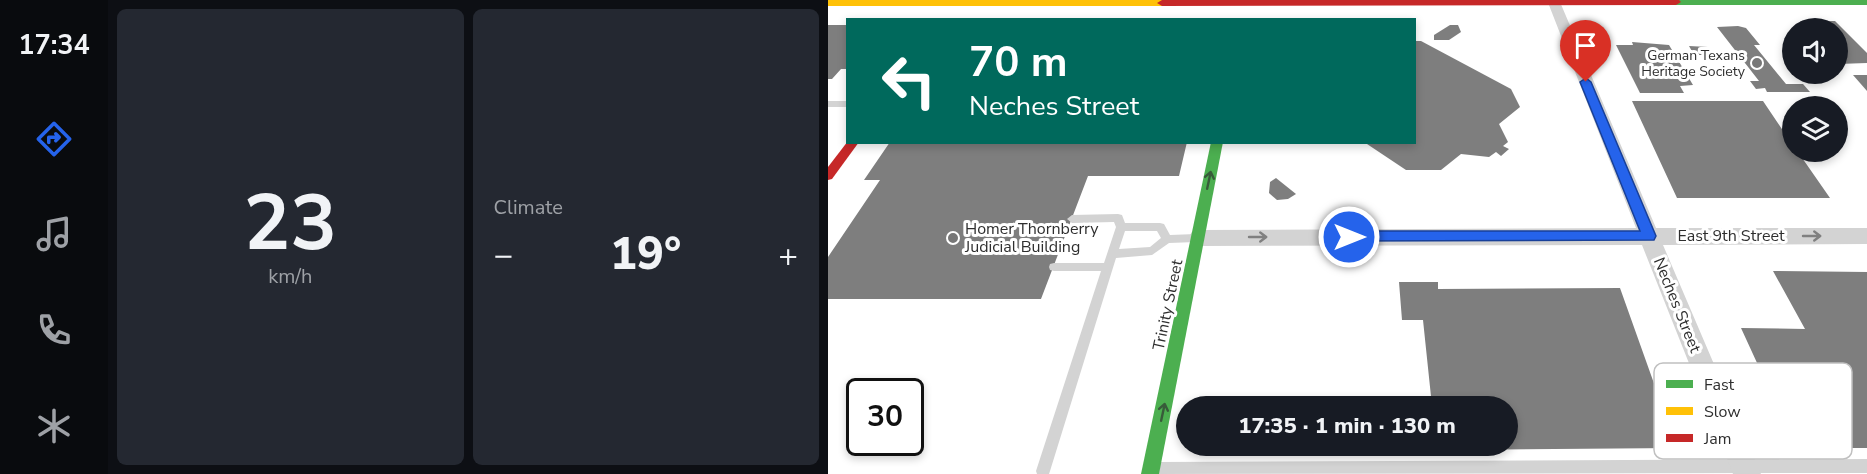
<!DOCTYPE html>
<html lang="en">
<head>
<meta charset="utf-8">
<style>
	:root { --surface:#171b24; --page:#242831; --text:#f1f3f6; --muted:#9ea1a6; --accent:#2563eb }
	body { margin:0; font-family:"Nunito Sans",sans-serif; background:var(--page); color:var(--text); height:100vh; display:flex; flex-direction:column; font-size:22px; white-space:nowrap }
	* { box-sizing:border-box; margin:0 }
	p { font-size:20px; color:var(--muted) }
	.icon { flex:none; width:33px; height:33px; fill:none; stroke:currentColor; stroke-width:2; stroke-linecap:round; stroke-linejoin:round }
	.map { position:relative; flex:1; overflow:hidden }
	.details { display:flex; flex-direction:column; gap:9px; padding:9px; background:#0d0f14; width:720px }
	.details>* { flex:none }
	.guide { position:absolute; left:18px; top:18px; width:570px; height:126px; border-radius:0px; box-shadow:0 3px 9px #0003; background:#00695c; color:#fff; overflow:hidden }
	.fabs { position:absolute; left:954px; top:18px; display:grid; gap:12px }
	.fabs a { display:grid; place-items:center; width:66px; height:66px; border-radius:50%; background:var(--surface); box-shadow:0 3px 9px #0003; font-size:30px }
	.speed { position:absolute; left:18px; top:378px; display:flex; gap:12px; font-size:30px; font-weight:700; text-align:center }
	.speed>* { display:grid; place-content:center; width:78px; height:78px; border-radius:50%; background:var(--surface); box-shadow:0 3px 9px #0003; line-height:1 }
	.speed .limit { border:3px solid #111; border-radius:9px; background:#fff; color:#111 }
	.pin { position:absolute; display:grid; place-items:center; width:51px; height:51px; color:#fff; margin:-62px -26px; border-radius:50% 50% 50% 0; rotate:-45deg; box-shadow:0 0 6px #0007 }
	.pin .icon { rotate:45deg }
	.me { position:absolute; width:66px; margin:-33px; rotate:90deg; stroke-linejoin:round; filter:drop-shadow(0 0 4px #0008) }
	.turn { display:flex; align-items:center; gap:21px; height:126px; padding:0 24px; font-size:27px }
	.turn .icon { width:78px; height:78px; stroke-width:2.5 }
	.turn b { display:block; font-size:42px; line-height:51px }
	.big { font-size:45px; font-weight:800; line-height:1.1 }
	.details .card { flex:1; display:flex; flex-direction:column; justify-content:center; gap:9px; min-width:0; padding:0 21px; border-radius:9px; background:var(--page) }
	.details .dial { align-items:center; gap:0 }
	.dial b { font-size:78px; line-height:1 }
	.heat { display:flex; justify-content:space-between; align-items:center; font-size:33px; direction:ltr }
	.details .tiles { flex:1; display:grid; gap:9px; grid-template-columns:repeat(2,1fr) }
	.trip { position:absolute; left:348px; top:396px; width:342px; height:60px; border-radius:30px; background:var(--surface); box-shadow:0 3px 9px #0003; font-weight:800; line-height:60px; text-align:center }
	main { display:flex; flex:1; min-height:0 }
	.tab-bar { display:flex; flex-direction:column; width:108px; justify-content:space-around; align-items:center; background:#090b0e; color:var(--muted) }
	.tab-bar .icon { width:42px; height:42px }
	.tab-bar .selected { color:var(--accent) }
	.tab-bar b { font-size:27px; color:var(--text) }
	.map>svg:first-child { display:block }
</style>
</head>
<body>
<main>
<nav class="tab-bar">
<b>17:34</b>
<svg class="icon selected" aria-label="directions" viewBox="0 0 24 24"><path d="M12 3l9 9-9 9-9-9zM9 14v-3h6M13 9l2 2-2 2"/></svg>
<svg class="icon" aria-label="music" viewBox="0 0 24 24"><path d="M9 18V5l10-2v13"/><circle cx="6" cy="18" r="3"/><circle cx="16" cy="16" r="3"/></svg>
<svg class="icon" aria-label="phone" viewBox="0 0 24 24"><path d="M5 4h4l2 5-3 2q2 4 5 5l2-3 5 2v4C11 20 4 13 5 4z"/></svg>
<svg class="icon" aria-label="climate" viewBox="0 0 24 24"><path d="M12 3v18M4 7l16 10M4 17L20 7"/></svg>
</nav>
<section class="details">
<div class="tiles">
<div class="card dial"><b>23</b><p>km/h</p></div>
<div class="card"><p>Climate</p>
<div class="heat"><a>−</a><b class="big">19°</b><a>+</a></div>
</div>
</div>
</section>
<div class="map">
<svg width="1039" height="474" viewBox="0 0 1039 474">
	<rect width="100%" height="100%" fill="#fff"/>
	<g fill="#7e7e7e">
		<path d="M 972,21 L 1007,21 L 1039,53 L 1039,63 L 1010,64 L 1010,28 L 978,28 Z"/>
		<path d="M 0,25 L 20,25 L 20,69 L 13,69 L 4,79 L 0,79 Z"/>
		<path d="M 622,25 L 630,25 L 633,32 L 621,40 L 606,40 L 606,35 Z"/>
		<path d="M 910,26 L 918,28 L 932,45 L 926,45 L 958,84 L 975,84 L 982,92 L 939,92 L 937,88 L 928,89 L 922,81 L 931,81 L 889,27 Z"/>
		<path d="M 586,41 L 593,41 L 683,89 L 692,107 L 671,124 L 680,142 L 675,146 L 681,149 L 673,156 L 668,152 L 661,157 L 633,154 L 613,170 L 578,170 L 536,142 L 586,142 Z"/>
		<path d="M 804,42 L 841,45 L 865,85 L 852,86 L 856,93 L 812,93 L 788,45 L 805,45 Z"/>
		<path d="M 861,46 L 880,47 L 885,55 L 866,55 Z"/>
		<path d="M 1025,75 L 1039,75 L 1039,91 Z"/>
		<path d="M 804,101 L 935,101 L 964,144 L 964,152 L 970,152 L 1002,198 L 849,198 Z"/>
		<path d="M 62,142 L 359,142 L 351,176 L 260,176 L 213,299 L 0,299 L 0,257 L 52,180 L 36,180 Z"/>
		<path d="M 448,178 L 468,194 L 460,199 L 449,200 L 441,193 L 442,182 Z"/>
		<path d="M 945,271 L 1039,272 L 1039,448 L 968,448 L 913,328 L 977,329 Z"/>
		<path d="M 571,282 L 610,282 L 610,289 L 792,288 L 849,448 L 613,450 L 612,446 L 680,446 L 680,406 L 604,406 L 595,320 L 574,320 Z"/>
	</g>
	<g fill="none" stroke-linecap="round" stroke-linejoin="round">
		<g fill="#d3d3d3" fill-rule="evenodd">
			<rect x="0" y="101" width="20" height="6"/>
			<path d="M 290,214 L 294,215 L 297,223 L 332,223 L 336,224 L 342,235 L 368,234 L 372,235 L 373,238 L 372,241 L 368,242 L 341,243 L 324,255 L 288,258 L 222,471 L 221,474 L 209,474 L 208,471 L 273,271 L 226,271 L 222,270 L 221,267 L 222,264 L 226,263 L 276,263 L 288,227 L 286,222 L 244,223 L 239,219 L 244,215 ZM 297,231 L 329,231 L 333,238 L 322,247 L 291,249 Z"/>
			<path d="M 1039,459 L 1039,473 L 324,474 L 322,469 L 324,464 L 329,462 Z"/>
		</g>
		<path fill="#d3d3d3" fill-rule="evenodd" d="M 719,0 L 732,2 L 828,228 L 1039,228 L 1039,244 L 835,245 L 933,474 L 905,474 L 814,245 L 371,246 L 364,244 L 360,238 L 364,232 L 371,230 L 808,228 Z"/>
		<g fill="#4caf50" fill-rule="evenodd">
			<path d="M 845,0 L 1039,0 L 1039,5 L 848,5 L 843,2 Z"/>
			<path d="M 383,142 L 395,142 L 331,474 L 313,474 Z"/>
		</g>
		<path fill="#ffc107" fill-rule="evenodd" d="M 0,0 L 334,0 L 339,3 L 334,6 L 0,6 Z"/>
		<g fill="#c62828" fill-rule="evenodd">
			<path d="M 851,0 L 853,2 L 848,5 L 334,6 L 329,3 L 334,0 Z"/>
			<path d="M 20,141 L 31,142 L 4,179 L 0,180 L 0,167 Z"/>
		</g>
	</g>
	<defs><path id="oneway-shaft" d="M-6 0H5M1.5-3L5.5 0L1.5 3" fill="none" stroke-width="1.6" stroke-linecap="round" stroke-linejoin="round" transform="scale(1.5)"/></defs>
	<g stroke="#385b3a">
		<use href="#oneway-shaft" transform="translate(381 180) rotate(-78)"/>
		<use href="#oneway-shaft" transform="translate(335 412) rotate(-78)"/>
	</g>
	<g stroke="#808080">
		<use href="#oneway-shaft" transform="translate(984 236)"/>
		<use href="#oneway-shaft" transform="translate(430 237)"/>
	</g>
	<path fill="#2563eb" stroke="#184099" stroke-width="1.5" d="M 758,78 L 763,82 L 828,236 L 826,240 L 516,241 L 514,237 L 521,231 L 812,231 L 752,82 Z"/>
	<g fill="#777" stroke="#fff" stroke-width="2">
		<circle cx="929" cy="63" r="6"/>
		<circle cx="125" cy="238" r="6"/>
	</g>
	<g text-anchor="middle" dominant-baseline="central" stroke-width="6" stroke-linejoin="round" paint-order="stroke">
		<g font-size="14" fill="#2e2e2e" stroke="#fff" text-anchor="end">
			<text x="917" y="55">German Texans<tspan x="917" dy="16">Heritage Society</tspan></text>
		</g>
		<g font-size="16" fill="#2e2e2e" stroke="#fff" text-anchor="start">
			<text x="137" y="229">Homer Thornberry<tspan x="137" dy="18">Judicial Building</tspan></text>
		</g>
		<g font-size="16" fill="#2e2e2e" stroke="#fff">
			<text x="903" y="236">East 9th Street</text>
			<text transform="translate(340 305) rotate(-78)">Trinity Street</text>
			<text transform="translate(849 305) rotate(68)">Neches Street</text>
		</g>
	</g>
	<rect x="826" y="363" width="198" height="96" rx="9" fill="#fff" stroke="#c0c0c0" stroke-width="1.5"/>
	<rect x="838" y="380" width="27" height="8" fill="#4caf50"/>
	<rect x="838" y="407" width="27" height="8" fill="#ffc107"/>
	<rect x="838" y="434" width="27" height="8" fill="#c62828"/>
	<g font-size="16" fill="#2e2e2e">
		<text x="876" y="390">Fast</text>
		<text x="876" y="417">Slow</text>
		<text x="876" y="444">Jam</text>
	</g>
</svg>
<div class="fabs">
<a><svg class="icon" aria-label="sound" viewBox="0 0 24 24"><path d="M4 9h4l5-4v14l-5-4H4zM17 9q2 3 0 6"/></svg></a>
<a><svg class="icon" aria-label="layers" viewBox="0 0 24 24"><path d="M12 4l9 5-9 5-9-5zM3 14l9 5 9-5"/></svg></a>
</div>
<div class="speed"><div class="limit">30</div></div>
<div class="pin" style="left:758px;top:82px;background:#d93025"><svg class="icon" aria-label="arrive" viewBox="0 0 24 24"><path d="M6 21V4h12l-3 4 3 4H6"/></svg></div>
<svg class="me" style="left:521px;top:237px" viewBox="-20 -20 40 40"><circle r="17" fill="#2563eb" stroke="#fff" stroke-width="3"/><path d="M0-11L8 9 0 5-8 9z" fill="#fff"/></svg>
<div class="trip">17:35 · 1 min · 130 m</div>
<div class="guide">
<div class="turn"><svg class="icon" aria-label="left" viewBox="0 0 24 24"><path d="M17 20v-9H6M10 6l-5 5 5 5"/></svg><div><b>70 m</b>Neches Street</div></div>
</div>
</div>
</main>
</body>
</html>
